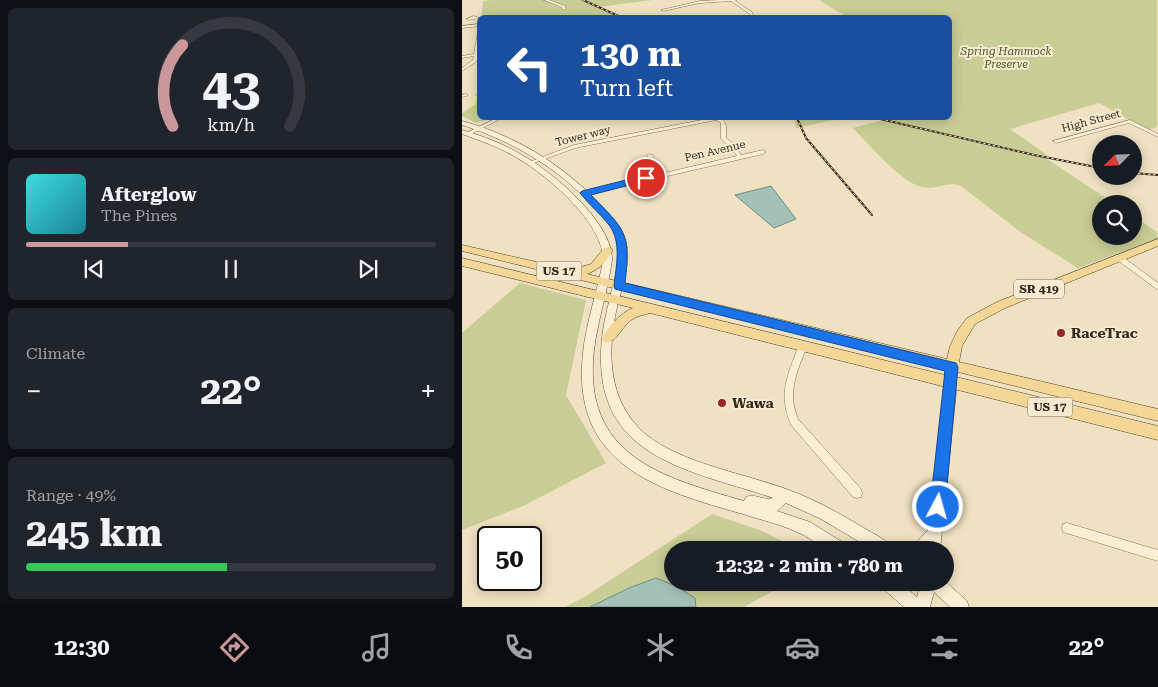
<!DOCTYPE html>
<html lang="en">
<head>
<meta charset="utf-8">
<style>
	:root { --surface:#171b24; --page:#20242c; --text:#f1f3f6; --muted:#9ea1a6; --line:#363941; --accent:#ca979a }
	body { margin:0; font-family:"Roboto Serif",serif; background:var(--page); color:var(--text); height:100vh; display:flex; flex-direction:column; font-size:19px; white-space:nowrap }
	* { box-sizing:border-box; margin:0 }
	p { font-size:16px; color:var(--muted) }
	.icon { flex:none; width:28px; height:28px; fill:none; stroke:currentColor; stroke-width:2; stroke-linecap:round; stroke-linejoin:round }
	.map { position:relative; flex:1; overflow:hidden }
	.drawer { display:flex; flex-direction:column; gap:8px; padding:8px; background:#0d0f14; width:462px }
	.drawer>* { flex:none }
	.guide { position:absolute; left:15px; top:15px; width:475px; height:105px; border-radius:8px; box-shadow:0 2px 12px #0003; background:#1a4fa0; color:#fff; overflow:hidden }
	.needle { width:32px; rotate:246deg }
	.fabs { position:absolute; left:630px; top:135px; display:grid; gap:10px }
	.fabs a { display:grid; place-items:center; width:50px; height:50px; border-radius:50%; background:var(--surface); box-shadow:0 2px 12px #0003; font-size:25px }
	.speed { position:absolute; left:15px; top:526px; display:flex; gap:10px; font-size:25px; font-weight:700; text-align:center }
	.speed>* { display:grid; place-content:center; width:65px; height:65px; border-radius:50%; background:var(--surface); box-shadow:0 2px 12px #0003; line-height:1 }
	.speed .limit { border:2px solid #111; border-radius:8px; background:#fff; color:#111 }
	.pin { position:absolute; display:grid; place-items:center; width:42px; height:42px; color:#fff; margin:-21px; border:2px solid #fff; border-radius:50%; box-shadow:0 1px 5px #0007 }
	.me { position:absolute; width:55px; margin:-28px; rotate:6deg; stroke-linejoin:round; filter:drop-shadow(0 0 4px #0008) }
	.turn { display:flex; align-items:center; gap:18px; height:105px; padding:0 20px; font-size:22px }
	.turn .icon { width:65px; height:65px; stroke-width:2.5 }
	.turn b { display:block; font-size:35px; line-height:42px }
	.big { font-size:38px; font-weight:700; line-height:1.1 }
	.drawer .widget { flex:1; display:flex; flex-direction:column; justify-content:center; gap:8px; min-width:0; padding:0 18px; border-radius:8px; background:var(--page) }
	.drawer .dial { align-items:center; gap:0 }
	.dial svg { height:130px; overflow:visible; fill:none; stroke:var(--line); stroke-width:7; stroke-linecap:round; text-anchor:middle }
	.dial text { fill:var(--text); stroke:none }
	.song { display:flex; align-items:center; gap:15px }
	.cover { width:60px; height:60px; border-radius:8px; background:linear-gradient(135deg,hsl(180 70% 55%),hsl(190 70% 35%)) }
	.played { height:5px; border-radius:2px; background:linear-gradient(90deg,var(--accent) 25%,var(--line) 25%) }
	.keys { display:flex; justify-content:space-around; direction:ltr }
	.heat { display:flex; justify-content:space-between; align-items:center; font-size:28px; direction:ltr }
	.charge { height:8px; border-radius:4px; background:linear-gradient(90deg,#34c759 49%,var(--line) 0) }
	.trip { position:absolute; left:202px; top:541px; width:290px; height:50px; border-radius:25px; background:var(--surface); box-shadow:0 2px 12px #0003; font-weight:700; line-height:50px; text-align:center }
	.tab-bar { display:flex; height:80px; justify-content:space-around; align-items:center; background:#090b0e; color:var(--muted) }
	.tab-bar .icon { width:35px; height:35px }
	.tab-bar .active { color:var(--accent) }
	.tab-bar b { font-size:22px; color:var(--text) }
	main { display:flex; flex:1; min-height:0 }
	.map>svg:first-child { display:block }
</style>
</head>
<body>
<main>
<section class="drawer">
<div class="widget dial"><svg viewBox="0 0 100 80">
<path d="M14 69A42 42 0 1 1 86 69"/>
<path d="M14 69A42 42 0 0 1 20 19" stroke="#ca979a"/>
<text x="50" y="56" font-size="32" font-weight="700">43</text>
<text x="50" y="72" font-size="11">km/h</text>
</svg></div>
<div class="widget">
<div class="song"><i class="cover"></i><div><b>Afterglow</b><p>The Pines</p></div></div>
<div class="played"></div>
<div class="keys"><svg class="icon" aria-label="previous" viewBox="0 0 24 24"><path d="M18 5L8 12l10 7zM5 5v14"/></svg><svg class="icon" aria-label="pause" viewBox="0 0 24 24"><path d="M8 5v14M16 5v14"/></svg><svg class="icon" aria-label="next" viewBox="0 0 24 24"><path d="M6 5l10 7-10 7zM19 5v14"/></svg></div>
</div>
<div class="widget"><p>Climate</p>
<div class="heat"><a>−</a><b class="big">22°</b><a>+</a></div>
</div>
<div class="widget"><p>Range · 49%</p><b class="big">245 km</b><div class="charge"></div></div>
</section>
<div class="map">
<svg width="696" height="607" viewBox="0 0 696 607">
	<rect width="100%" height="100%" fill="#efe1c1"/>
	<g fill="#c7cd94">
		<path d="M 29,0 L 190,0 L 137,7 L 157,17 L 19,18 L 21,1 Z"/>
		<path d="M 357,0 L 695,0 L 695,127 L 686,130 L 637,103 L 548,129 L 586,156 L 579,155 L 653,204 L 639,204 L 639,236 L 671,236 L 671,216 L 695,232 L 695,239 L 616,268 L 560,233 L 499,186 C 487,181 478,188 465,188 C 442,187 407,144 391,128 L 429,118 L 427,118 L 488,118 L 488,18 L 385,17 Z"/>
		<path d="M 17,93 L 18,118 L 30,118 L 14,123 L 0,116 L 0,113 L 14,104 L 16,97 L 12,94 Z"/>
		<path d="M 332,118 L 381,118 L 334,128 Z"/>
		<path d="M 58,283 L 124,300 L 104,395 L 144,463 L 61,506 L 0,530 L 0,333 Z"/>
		<path d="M 250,514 L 300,531 L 338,550 L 211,550 L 211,582 L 325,583 L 282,607 L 234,607 L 232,598 L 167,588 L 128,607 L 103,607 L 124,596 Z"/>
	</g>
	<g fill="#a4c1b8" stroke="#6a8f86">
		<path d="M 309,186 L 334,219 L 312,228 L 273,195 Z"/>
		<path d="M 194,578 L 214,586 L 233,598 L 234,607 L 128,607 L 167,588 Z"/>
	</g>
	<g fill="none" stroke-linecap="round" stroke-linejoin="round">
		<defs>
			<g id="street">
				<path d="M 82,0 L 87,0 L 103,6 L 104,9 L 101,10 L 100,7 Z"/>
				<path d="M 257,0 L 275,0 L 273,1 L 290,12 L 292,18 L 289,18 L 288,14 L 269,1 L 238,3 L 201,11 L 199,10 L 238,1 Z"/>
				<path d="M 12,16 L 18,18 L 7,20 L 5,19 Z"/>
				<path d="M 18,24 L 18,26 L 0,28 L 0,26 Z"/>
				<path d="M 18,30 L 18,45 L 15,61 L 0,71 L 0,68 L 11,60 L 12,56 L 0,58 L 0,56 L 12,54 L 16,31 Z"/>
				<path d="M 3,94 L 5,94 L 5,96 L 0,97 L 0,95 Z"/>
				<path d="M 35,118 L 40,118 L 7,135 L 2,134 Z"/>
				<path d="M 250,118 L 258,118 C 266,123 264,129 264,138 L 273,145 L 279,155 L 301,150 L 304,152 L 301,154 L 123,195 L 120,193 L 121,192 L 193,175 L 185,155 L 186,154 L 191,155 L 198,174 L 275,156 L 269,147 L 262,142 L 259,138 L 259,123 L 254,120 L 113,148 L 72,163 L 67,162 L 112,145 Z"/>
				<path d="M 668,120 L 696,134 L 696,137 L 667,123 L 594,143 L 591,141 Z"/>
				<path d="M 654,255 L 658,255 L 696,283 L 696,290 L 654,259 L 653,257 Z"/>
				<path d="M 341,343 L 344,344 L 345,346 C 335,372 325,392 336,419 L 399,489 L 400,493 L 399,497 L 395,498 L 391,497 L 329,425 C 316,395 325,375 337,346 L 338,344 Z"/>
				<path d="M 605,523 L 696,550 L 696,561 L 601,532 L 600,528 L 601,524 Z"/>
			</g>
			<g id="secondary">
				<path d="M 0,121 C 55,136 101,165 140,206 C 151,218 163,230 165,247 C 167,264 162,282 157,299 C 146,342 143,392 176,427 C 207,461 281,473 324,489 C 352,499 377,513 402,528 C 411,534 427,540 431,550 L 411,550 L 359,519 L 324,503 L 315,511 L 348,522 L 385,545 L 387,550 C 381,550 371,552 365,549 C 354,544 346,536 335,532 C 318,524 299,520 281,514 C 192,489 109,464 121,353 C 124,321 136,291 141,260 C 142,224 86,176 57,159 C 39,148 20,141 0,134 L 0,130 C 21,136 42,144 60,155 C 91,172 151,223 150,260 C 146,290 136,319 132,350 C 120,456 199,477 282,501 L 284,497 C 293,493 301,501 311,498 C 266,482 204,471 169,437 C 132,402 135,347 147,302 C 151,283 159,263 156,242 C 153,228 142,219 133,208 C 96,168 52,142 0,125 Z"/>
				<path d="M 489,378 L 493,379 L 495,383 L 478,550 L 447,550 L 449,545 L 455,542 L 466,530 L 483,383 L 485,379 Z"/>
				<path d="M 417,582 L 437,582 L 455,597 L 459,582 L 484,582 L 505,601 L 507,607 L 488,607 L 472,592 L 468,607 L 442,607 L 419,587 Z"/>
			</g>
			<path id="primary" d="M 696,239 L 696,246 L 543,308 L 513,324 L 500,346 L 497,362 L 696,409 L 696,421 L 496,372 L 494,377 L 696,426 L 696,440 L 188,313 C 181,315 175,316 169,320 C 160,326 153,346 142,342 L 140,339 C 147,326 157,314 171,308 L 0,266 L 0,258 L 483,375 L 483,369 L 0,251 L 0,245 L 109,270 L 129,264 L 142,248 L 146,247 L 151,250 C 144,262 138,269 125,274 L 485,359 L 488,346 L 496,330 L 505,318 L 535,302 Z"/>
		</defs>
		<use href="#street" stroke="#897158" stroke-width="1"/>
		<use href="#secondary" stroke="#6b523b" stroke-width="1"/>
		<use href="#primary" stroke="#563f2c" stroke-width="1"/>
		<use href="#street" fill="#faeed4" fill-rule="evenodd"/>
		<use href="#secondary" fill="#faeed4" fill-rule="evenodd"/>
		<use href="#primary" fill="#f4d697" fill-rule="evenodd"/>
		<defs>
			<g id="rail">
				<path d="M 121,0 L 161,18"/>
				<path d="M 335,118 L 344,138 L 410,215"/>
				<path d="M 414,118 L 572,155 L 639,168"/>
				<path d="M 671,173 L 696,175"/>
			</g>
		</defs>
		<use href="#rail" stroke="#382a1d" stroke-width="2"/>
		<use href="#rail" stroke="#f6ebd1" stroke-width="1" stroke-dasharray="2.5" stroke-linecap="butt"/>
	</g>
	<path fill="#1a73e8" stroke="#114b97" d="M 184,175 L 189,178 L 187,180 L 129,195 C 163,230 169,232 163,283 L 494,363 L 496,367 L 483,507 L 481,512 L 476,515 L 470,512 L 468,507 L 483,371 L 153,289 L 152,286 C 154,266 160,242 147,225 C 139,214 127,205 118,193 L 120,191 Z"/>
	<g fill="#9a2629" stroke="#f6ebd1" stroke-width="2">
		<circle cx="599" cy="333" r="5"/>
		<circle cx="260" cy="403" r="5"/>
	</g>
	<g text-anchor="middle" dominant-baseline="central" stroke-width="4" stroke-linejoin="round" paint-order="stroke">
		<g font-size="11" font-style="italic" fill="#495523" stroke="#f6ebd1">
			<text x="544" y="51">Spring Hammock<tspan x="544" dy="13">Preserve</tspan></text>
		</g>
		<g font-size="11" fill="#382a1d" stroke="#f6ebd1">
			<text transform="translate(629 121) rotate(-15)">High Street</text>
			<text transform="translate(121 136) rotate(-14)">Tower way</text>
			<text transform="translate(253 151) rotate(-13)">Pen Avenue</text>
		</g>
		<g fill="#f6ebd1" stroke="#716453" stroke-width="1">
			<rect x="74.5" y="261.5" width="45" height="19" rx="4"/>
			<rect x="552" y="279.5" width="50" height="19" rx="4"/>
			<rect x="565.5" y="397.5" width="45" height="19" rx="4"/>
		</g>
		<g font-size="12" font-weight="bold" fill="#382a1d">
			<text x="97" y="271">US 17</text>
			<text x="577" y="289">SR 419</text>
			<text x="588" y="407">US 17</text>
		</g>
		<g font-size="14" font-weight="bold" fill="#382a1d" stroke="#f6ebd1" text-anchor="start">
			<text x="609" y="333">RaceTrac</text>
			<text x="270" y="403">Wawa</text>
		</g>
	</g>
</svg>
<div class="fabs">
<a><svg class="needle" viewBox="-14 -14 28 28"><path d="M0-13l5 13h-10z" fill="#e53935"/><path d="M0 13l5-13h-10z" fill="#9ea1a6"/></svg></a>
<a><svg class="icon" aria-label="search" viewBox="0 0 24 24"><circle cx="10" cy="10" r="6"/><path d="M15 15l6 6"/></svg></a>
</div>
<div class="speed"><div class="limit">50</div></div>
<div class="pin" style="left:184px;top:178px;background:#d93025"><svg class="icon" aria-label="arrive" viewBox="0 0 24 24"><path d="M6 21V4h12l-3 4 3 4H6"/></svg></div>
<svg class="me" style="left:476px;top:507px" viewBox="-20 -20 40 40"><circle r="17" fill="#1a73e8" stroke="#fff" stroke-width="3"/><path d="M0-11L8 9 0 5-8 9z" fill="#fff"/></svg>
<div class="trip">12:32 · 2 min · 780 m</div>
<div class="guide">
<div class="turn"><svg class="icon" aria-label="left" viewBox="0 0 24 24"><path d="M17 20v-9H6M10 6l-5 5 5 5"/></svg><div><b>130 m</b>Turn left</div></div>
</div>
</div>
</main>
<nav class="tab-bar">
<b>12:30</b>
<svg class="icon active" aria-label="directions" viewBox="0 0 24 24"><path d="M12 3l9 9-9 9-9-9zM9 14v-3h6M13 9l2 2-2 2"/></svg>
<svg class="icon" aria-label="music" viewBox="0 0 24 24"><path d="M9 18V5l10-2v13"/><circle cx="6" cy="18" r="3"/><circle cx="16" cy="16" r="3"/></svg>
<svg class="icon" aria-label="phone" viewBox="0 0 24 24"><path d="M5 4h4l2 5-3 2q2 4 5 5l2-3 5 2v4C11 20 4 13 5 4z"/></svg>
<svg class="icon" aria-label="climate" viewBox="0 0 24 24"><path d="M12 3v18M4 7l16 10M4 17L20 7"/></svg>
<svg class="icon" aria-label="car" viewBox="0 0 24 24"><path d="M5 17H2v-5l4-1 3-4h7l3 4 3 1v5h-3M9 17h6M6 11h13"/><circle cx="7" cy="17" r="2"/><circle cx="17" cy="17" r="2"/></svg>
<svg class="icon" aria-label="filters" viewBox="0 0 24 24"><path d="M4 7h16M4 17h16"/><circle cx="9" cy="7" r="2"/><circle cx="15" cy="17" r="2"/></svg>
<b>22°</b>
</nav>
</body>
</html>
